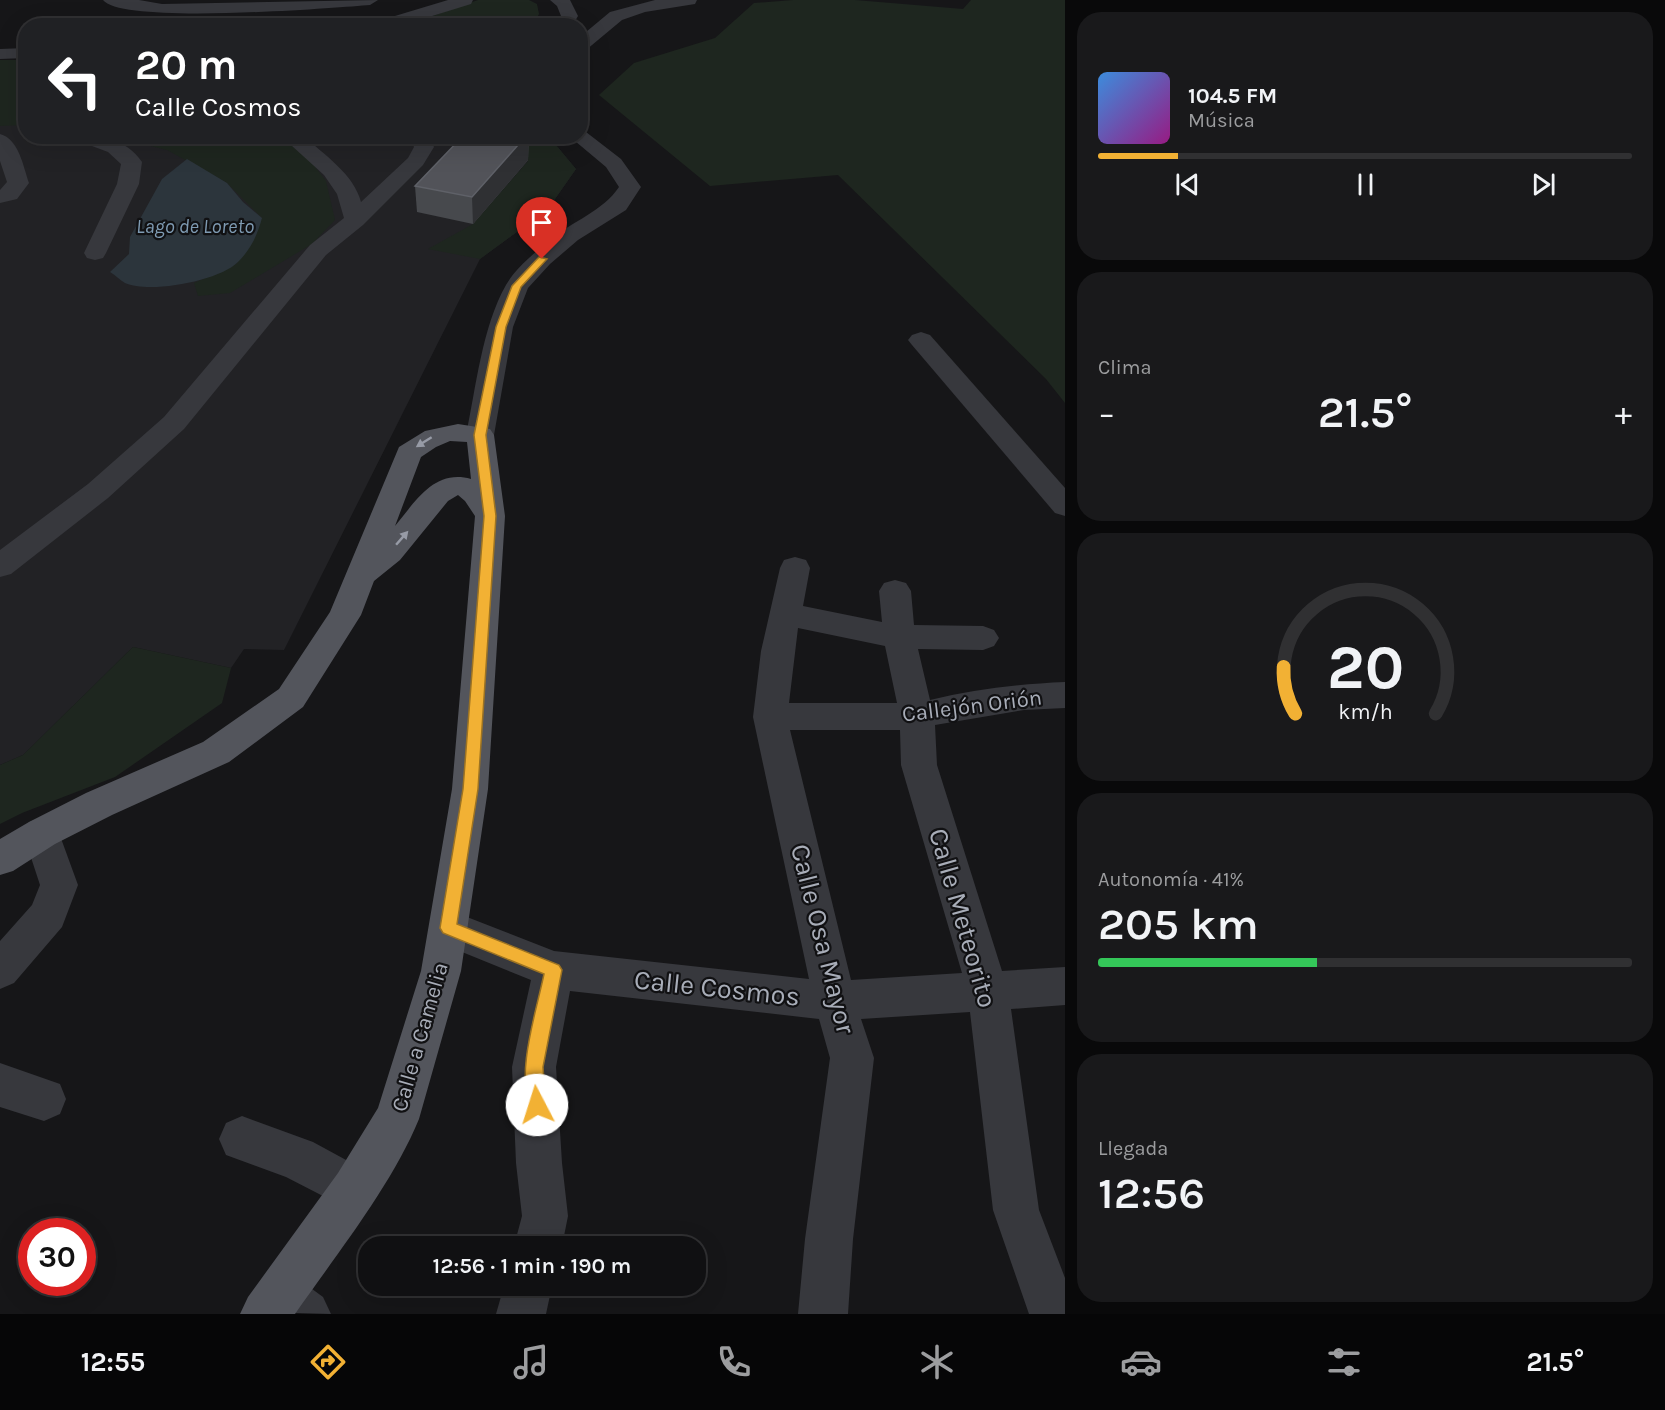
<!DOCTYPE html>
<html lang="es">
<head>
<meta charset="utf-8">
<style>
	:root { --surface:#101012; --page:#19191b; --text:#f1f3f6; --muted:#9c9d9f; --line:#303032; --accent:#f2b134 }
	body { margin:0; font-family:Karla,sans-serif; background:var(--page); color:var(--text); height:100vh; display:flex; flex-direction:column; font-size:22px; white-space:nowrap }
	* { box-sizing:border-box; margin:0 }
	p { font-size:20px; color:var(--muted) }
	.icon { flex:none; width:33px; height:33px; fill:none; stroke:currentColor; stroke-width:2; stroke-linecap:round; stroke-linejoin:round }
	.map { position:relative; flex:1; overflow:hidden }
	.sheet { display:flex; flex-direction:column; gap:12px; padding:12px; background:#09090a; width:600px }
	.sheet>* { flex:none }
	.hud { position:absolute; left:18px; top:18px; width:570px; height:126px; border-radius:24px; box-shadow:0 6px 24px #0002,0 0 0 2px var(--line); background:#202124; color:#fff; overflow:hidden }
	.speed { position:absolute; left:18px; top:1218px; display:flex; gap:12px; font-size:30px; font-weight:700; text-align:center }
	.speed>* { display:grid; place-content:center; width:78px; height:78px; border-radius:50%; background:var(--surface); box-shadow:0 6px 24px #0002,0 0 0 2px var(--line); line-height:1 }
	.speed .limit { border:9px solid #d22; background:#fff; color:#111 }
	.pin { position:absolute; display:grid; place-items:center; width:51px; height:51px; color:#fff; margin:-62px -26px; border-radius:50% 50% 50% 0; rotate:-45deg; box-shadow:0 0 6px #0007 }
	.pin .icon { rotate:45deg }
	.me { position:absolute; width:66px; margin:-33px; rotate:355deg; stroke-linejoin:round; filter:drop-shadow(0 0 4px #0008) }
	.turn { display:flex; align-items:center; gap:21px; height:126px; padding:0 18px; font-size:27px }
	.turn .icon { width:78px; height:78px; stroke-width:2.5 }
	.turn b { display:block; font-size:42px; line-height:51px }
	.big { font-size:45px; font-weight:600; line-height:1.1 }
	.sheet .tile { flex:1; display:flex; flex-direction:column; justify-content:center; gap:9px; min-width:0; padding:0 21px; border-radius:24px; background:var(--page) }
	.sheet .dial { align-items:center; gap:0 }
	.dial svg { height:156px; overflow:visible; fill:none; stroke:var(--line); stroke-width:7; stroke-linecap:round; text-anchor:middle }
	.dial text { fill:var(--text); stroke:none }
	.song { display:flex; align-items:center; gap:18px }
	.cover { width:72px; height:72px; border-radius:9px; background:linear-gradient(135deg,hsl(210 70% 55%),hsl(310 70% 35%)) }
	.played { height:6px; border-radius:3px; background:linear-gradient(90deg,var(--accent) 15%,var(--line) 15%) }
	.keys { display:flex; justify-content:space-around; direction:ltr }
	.heat { display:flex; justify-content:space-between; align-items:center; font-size:33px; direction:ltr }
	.charge { height:9px; border-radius:4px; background:linear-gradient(90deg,#34c759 41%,var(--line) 0) }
	.trip { position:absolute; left:358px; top:1236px; width:348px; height:60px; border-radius:24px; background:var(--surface); box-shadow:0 6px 24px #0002,0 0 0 2px var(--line); font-weight:600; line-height:60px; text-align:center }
	.dock { display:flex; height:96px; justify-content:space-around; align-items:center; background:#060607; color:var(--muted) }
	.dock .icon { width:42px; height:42px }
	.dock .active { color:var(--accent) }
	.dock b { font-size:27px; color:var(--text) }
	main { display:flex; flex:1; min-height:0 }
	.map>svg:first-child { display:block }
</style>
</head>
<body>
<main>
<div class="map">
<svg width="1065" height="1314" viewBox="0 0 1065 1314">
	<rect width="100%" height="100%" fill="#161618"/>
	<path fill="#222225" d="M 0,60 L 25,60 L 26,136 L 545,137 L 556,145 L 576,169 L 548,209 L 480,259 L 284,650 L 244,649 L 231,668 L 133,647 L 23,755 L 0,765 Z"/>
	<g fill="#1e261f">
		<path d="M 478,0 L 529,0 L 537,4 L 539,14 L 533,25 L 404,26 Z"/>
		<path d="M 793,0 L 855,0 L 963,9 L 971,0 L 1065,0 L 1065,403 L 1046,379 L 838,175 L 710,186 L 599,95 L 634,63 L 715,38 L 754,3 Z"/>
		<path d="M 0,60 L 25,60 L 25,125 L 0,126 Z"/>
		<path d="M 115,137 L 282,137 L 306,155 L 326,181 L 335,220 L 312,244 L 230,293 L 198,296 L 194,283 L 236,264 L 262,218 L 227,183 L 167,150 Z"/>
		<path d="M 462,137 L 545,137 L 556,145 L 576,169 L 548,209 L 480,259 L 428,249 L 473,224 L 528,161 Z"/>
		<path d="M 133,647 L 231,668 L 222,703 L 115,777 L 22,813 L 0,824 L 0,765 L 23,755 Z"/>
	</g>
	<path fill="#2c353c" d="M 187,159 L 227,183 L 243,202 L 262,218 C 257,236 251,249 238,262 C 219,281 150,294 125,283 C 120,280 115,275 110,272 L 129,254 L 130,237 L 162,179 Z"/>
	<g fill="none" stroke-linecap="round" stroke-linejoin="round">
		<g fill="#37383d" fill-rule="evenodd">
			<path d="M 103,0 L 139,0 L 162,4 L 378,0 L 370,5 C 332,8 122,25 103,0 Z"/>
			<path d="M 448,0 L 473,0 L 471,4 L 400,26 L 373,26 L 375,22 Z"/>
			<path d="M 550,0 L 570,0 L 578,16 L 572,26 L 555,26 L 561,16 L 557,6 Z"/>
			<path d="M 655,0 L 697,0 L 695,4 L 645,12 L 622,20 L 586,50 L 580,51 L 580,37 L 610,12 Z"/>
			<path d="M 26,48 L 26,58 L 0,59 L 0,49 Z"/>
			<path d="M 580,130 L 586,132 L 621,159 L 641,187 L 626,210 L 578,240 L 550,264 L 528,288 L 513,327 L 494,435 L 490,441 L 480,443 L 470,441 L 466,435 C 476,388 482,327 506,285 C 516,267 536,252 551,239 C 573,221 603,211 619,187 L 606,167 L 569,136 L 580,136 Z"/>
			<path d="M 0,134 C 19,139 23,166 29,183 L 17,199 L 0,203 L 0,190 L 7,182 L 0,161 Z"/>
			<path d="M 73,136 C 100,136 126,138 142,162 L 139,184 L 106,253 L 103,258 L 95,260 L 87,258 L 84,253 L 117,184 L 121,164 L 108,152 L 76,140 Z"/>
			<path d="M 281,136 L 304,136 C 324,155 354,174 361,202 L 408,158 L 414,147 L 409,136 L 429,136 L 434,147 L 423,165 L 363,225 L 326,255 L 184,429 L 108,498 L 11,574 L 0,577 L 0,550 L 88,484 L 164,417 L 310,245 L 344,218 L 337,194 L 324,175 Z"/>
			<path d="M 921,332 L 930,335 L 1065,488 L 1065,516 L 1055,513 L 912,345 L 908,340 L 912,335 Z"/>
			<path d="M 795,557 L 806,560 L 810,568 L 803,606 L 882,622 L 879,591 L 884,583 L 895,580 L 906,583 L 911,591 L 914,625 L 983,626 L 994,630 L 999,638 L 994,646 L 983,650 L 918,649 L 930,700 C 975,689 1019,684 1065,682 L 1065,708 L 1024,710 L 935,725 L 937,765 L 1002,971 L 1065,967 L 1065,1005 L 1011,1009 L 1039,1210 L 1065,1278 L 1065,1314 L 1029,1314 L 993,1210 L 970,1012 L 861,1019 L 874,1058 L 853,1239 L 848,1314 L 798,1314 L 805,1239 L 830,1058 L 819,1019 L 570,991 L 556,1067 L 562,1163 L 568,1216 L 562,1246 L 514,1246 L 522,1216 L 516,1163 L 512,1067 L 531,980 L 435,941 L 429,928 L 435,915 L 449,910 L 554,951 L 809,979 L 753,717 L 761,651 L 780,568 L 784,560 ZM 798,628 L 885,646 L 897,703 L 789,703 ZM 790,730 L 900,730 L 901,765 L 962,973 L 851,980 Z"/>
			<path d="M 42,817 L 55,822 L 78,885 L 62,927 L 14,983 L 0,989 L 0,941 L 32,905 L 40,885 L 23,833 L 29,822 Z"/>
			<path d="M 0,1063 L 60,1084 L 66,1099 L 60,1114 L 44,1121 L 0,1107 Z"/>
			<path d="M 242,1116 L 313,1142 L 370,1173 L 377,1189 L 370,1205 L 354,1212 L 286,1177 L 226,1155 L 219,1139 L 226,1123 Z"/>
			<path d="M 280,1271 L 297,1278 L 323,1297 L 331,1314 L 263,1312 L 256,1295 L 263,1278 Z"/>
			<path d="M 504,1286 L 552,1286 L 546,1314 L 496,1314 Z"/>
		</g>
		<path fill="#53555c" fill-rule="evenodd" d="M 458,424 L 490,429 L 494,435 L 505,516 L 488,789 L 461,971 L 419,1119 C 392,1185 336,1255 295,1314 L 240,1314 L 248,1297 L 338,1173 L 378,1108 L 421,971 L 452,789 L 475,516 L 465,501 L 458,495 L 448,501 L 400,560 L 374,581 L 361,615 L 303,707 L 229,762 L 112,815 L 55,844 L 13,871 L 0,875 L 0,839 L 29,822 L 86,793 L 203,742 L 279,689 L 330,612 L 399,447 L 425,431 ZM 450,441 L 467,442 L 471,479 C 434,469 416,501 395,526 L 421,457 L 436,447 Z"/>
	</g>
	<path fill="#47494d" d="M 463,136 L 529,136 L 528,160 L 473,224 L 417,212 L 415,186 Z"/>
	<path fill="#2f3033" d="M 516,136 L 529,136 L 528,160 L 473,224 L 472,197 Z"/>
	<path fill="#525359" stroke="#5f6168" stroke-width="1.5" d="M 463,136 L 526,136 L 472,197 L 415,186 Z"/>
	<defs><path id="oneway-solid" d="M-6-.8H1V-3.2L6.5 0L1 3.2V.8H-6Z" transform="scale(1.5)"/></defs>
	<g fill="#979ba6">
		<use href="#oneway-solid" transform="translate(424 442) rotate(148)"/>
		<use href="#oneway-solid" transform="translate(402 538) rotate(-49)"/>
	</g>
	<path fill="#f2b134" stroke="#9d7322" stroke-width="1.5" d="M 539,257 L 547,259 L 521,287 L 506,327 L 486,435 L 496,516 L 478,789 L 457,924 L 559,965 L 562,970 L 543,1067 L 546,1105 L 543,1111 L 537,1114 L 531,1111 C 515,1074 536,1013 544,974 L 443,933 L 440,928 L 463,789 L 484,516 L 474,435 L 496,327 L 512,286 Z"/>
	<g text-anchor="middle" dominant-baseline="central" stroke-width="4.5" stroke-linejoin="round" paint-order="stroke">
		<g font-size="20" font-style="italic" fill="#7f9bb3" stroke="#111113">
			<text x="195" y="226">Lago de Loreto</text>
		</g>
		<g font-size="22" fill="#a8adb8" stroke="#111113">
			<text transform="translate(972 706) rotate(-7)">Callejón Orión</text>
			<text transform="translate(420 1037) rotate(-74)">Calle a Camelia</text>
		</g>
		<g font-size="27" fill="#a8adb8" stroke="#111113">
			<text transform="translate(963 918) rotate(74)">Calle Meteorito</text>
			<text transform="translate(823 939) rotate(76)">Calle Osa Mayor</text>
			<text transform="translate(717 988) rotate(6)">Calle Cosmos</text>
		</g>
	</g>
</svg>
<div class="speed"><div class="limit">30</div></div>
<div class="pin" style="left:542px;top:259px;background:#d93025"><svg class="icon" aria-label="arrive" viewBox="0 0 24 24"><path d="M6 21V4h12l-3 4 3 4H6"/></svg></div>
<svg class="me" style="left:537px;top:1105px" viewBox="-20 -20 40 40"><circle r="19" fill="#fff"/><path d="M0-13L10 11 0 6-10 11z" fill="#f2b134"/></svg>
<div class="trip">12:56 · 1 min · 190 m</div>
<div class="hud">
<div class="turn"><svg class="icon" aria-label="left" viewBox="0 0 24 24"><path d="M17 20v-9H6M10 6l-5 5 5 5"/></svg><div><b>20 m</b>Calle Cosmos</div></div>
</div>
</div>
<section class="sheet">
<div class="tile">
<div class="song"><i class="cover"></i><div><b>104.5 FM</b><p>Música</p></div></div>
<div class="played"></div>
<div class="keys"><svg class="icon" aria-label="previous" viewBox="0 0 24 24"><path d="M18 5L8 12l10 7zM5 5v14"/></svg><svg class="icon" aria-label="pause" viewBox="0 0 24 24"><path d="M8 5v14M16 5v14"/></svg><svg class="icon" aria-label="next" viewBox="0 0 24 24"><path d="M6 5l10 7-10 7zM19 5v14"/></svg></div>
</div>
<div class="tile"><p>Clima</p>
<div class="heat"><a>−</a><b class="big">21.5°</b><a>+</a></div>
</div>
<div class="tile dial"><svg viewBox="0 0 100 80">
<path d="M14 69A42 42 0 1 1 86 69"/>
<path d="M14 69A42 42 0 0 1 8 45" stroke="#f2b134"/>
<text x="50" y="56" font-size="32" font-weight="700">20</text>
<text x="50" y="72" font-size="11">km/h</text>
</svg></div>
<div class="tile"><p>Autonomía · 41%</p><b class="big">205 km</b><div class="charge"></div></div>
<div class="tile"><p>Llegada</p><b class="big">12:56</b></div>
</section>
</main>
<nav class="dock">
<b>12:55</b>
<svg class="icon active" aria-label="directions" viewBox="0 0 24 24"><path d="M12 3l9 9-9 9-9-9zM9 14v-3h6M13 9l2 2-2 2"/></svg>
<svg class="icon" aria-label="music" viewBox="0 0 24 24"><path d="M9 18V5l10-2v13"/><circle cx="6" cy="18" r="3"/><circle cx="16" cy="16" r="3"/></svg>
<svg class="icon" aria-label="phone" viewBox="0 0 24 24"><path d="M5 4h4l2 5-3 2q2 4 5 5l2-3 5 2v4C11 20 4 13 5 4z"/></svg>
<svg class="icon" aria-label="climate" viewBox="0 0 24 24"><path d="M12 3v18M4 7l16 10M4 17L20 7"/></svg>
<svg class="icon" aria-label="car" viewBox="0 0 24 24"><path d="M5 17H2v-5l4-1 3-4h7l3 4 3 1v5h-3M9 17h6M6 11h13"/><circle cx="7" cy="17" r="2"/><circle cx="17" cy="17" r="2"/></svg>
<svg class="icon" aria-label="filters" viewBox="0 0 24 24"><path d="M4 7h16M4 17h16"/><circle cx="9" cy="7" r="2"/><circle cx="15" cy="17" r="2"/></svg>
<b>21.5°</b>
</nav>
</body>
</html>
